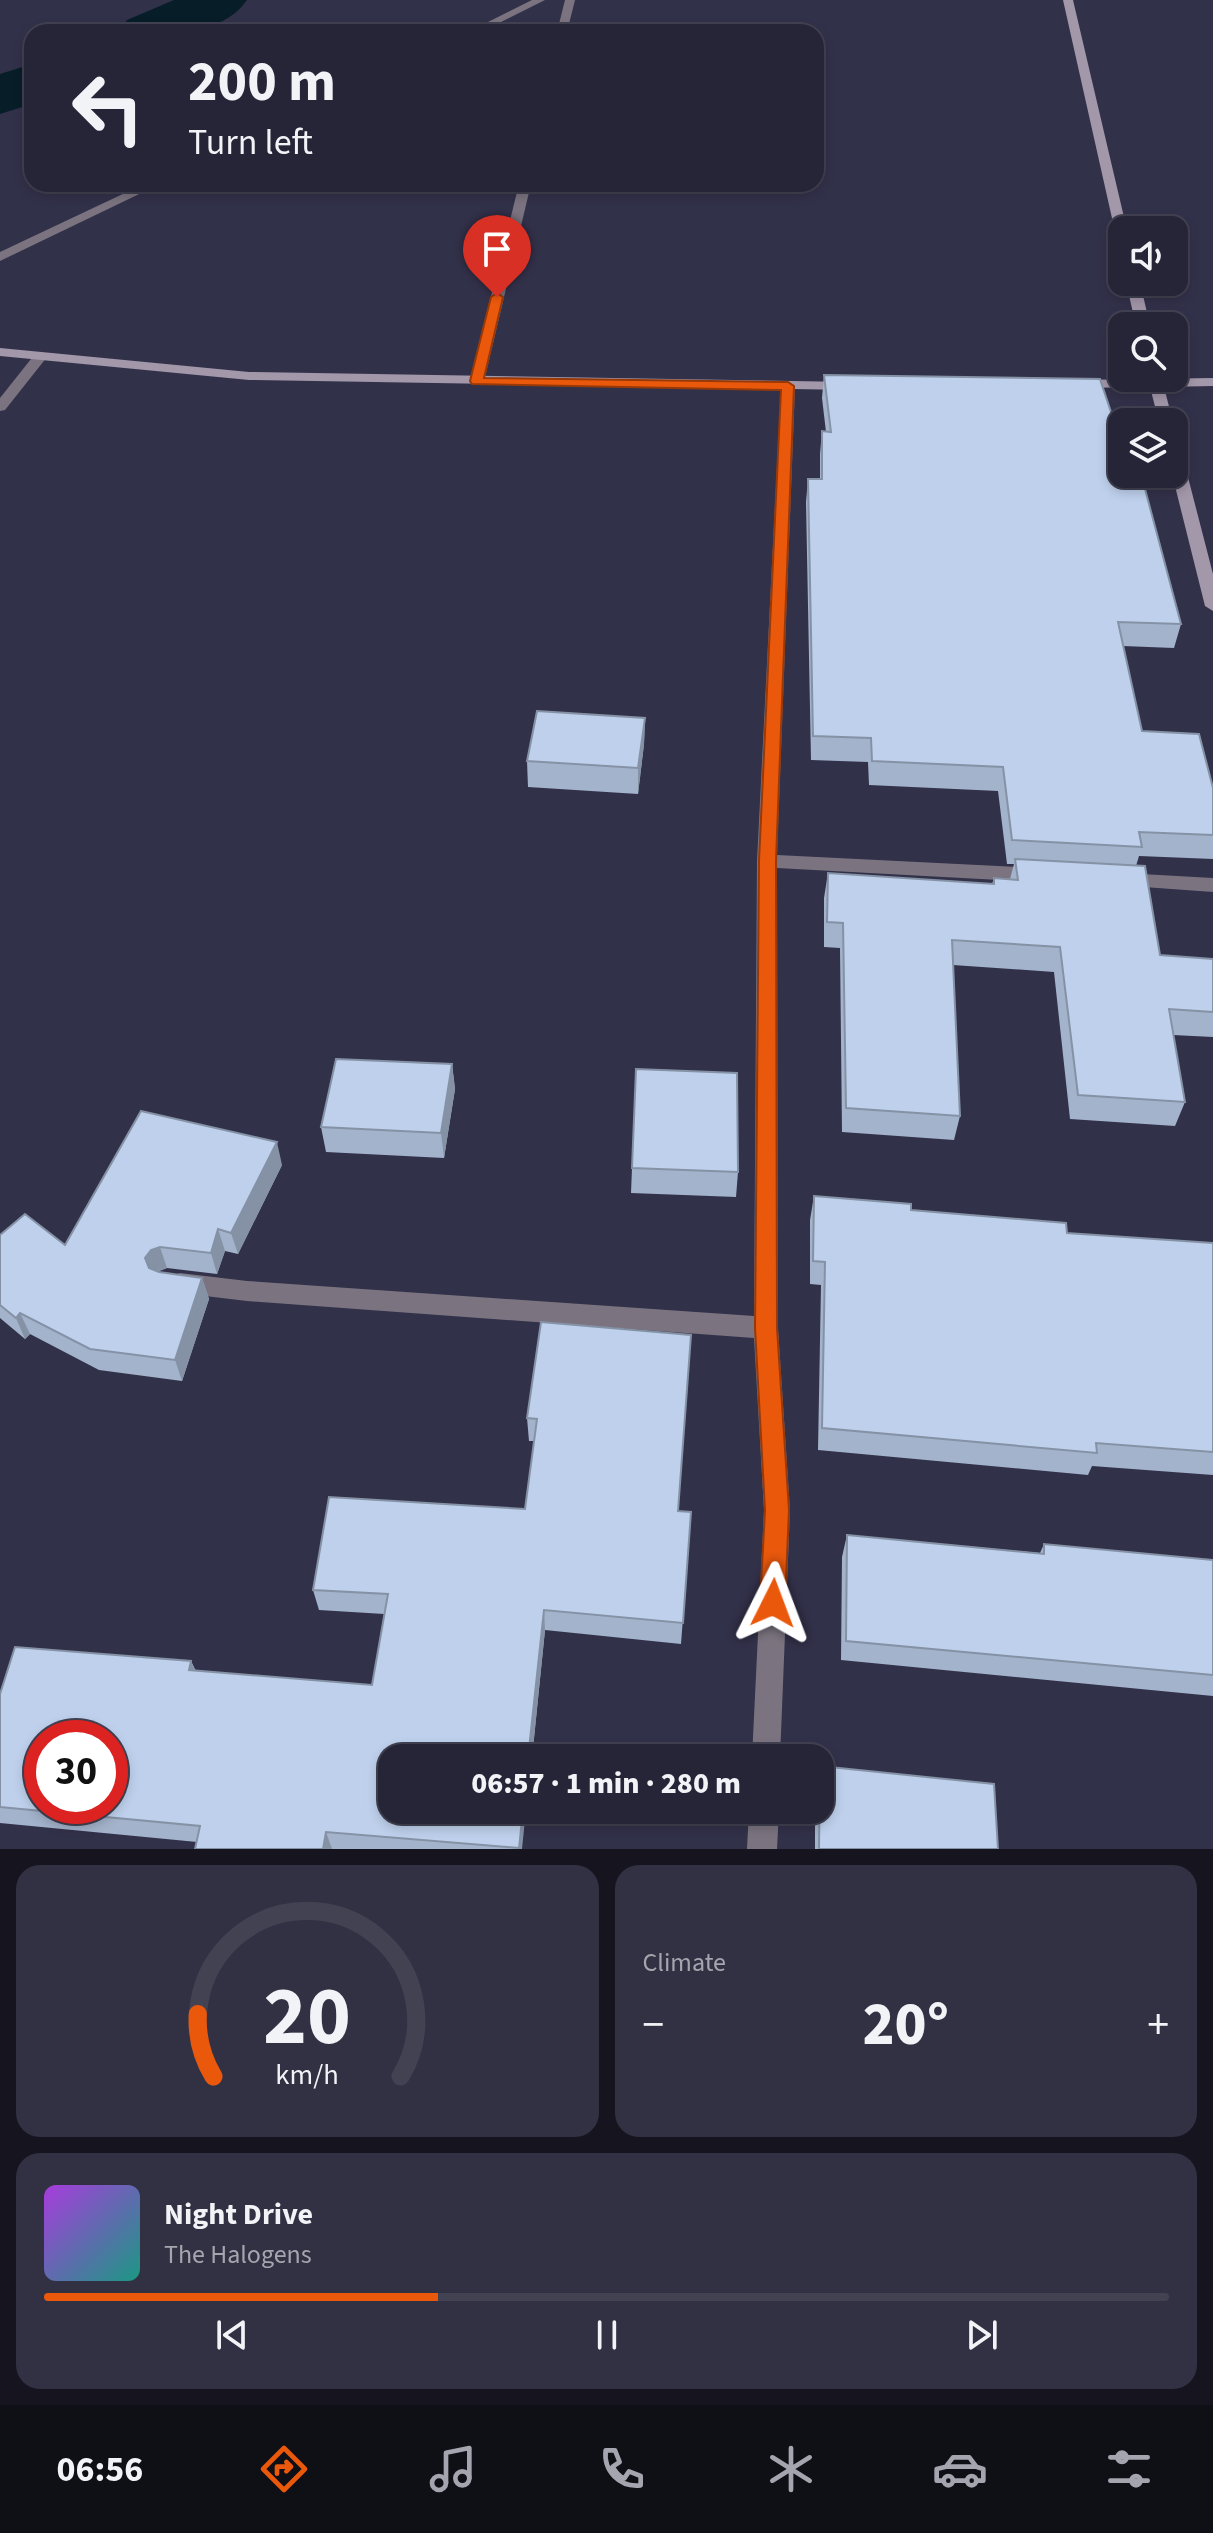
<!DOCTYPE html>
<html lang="en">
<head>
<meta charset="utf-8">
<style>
	:root { --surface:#262538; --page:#323143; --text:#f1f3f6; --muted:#a4a5ae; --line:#424253; --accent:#ea580c }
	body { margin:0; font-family:"Source Sans 3",sans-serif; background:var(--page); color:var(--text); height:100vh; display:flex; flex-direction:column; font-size:30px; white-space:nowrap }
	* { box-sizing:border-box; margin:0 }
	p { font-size:26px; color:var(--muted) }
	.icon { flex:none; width:44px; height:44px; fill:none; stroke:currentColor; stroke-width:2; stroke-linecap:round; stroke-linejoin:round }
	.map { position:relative; height:1849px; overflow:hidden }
	.sheet { display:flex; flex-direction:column; gap:16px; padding:16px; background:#15141f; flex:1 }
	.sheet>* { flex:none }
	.banner { position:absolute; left:24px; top:24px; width:800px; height:168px; border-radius:24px; box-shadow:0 4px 12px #0003,0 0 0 2px var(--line); background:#262538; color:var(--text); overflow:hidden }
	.controls { position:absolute; left:1108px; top:216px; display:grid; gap:16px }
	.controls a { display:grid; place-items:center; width:80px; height:80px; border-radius:16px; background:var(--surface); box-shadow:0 4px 12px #0003,0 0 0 2px var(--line); font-size:40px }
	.speed { position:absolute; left:24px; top:1720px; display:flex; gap:16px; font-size:40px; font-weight:700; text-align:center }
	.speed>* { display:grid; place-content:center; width:104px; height:104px; border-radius:50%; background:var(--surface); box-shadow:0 4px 12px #0003,0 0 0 2px var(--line); line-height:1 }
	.speed .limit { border:12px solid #d22; background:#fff; color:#111 }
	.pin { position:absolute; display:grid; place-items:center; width:68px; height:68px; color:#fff; margin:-82px -34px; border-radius:50% 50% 50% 0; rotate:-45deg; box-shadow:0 0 8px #0007 }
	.pin .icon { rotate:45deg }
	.me { position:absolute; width:88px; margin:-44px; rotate:3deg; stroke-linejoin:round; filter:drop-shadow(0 0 6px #0008) }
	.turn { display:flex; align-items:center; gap:28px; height:168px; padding:0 32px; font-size:36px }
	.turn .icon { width:104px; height:104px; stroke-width:2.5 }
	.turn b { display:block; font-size:56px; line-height:68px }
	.big { font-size:60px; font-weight:800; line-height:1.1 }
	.sheet .widget { flex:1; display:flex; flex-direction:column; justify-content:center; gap:12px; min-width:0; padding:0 28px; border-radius:24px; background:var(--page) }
	.sheet .dial { align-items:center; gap:0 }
	.dial svg { height:208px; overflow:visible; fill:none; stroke:var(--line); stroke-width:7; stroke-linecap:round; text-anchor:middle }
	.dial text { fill:var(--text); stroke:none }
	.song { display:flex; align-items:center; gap:24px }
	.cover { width:96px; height:96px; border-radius:12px; background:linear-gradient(135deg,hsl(280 70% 55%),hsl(170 70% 35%)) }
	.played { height:8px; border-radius:4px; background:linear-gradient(90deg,var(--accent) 35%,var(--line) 35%) }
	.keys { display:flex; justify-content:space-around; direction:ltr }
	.heat { display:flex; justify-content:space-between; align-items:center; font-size:44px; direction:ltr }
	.sheet .tiles { flex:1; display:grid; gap:16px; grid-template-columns:1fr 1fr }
	.widget:last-child { grid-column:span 2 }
	.trip { position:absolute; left:378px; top:1744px; width:456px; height:80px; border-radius:24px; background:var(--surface); box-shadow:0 4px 12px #0003,0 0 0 2px var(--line); font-weight:800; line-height:80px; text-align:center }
	.tab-bar { display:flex; height:128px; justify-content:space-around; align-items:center; background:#0f0f16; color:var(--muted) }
	.tab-bar .icon { width:56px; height:56px }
	.tab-bar .selected { color:var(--accent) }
	.tab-bar b { font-size:36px; color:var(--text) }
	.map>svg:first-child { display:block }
</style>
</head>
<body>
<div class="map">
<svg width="1213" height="1849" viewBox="0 0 1213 1849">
	<rect width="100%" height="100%" fill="#32314a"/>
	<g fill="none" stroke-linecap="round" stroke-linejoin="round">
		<g fill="#071d28" fill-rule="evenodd">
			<path d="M 174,0 L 247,0 C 220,39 161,32 119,32 L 127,20 Z"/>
			<path d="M 32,64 L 32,104 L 0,114 L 0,74 Z"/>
		</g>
		<g fill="#7b7480" fill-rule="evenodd">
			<path d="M 565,0 L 575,0 L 567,32 L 557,32 Z"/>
			<path d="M 519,184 L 531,184 L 484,381 L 477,385 L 470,381 Z"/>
		</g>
		<g fill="#7b7480" fill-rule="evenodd">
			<path d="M 532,0 L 545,0 L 481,32 L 468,32 Z"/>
			<path d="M 144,184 L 160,184 L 0,261 L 0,252 Z"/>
			<path d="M 40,353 L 47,357 L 5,410 L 0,411 L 0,398 L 35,354 Z"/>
			<path d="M 788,382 L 795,386 L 777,855 L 1039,868 L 1049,875 L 1039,882 L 777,868 L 778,1328 L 790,1510 L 780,1758 L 752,1758 L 764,1510 L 754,1338 L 247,1301 L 180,1293 L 172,1290 L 168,1283 L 172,1276 L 180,1273 L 247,1281 L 754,1316 L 757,861 L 781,386 Z"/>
			<path d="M 1123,873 L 1213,878 L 1213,892 L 1116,885 L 1113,880 Z"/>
			<path d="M 749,1810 L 779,1810 L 777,1849 L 747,1849 Z"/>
		</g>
		<g fill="#a397aa" fill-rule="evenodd">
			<path d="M 1063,0 L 1073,0 L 1127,230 L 1122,230 L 1122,240 L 1116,236 Z"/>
			<path d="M 1126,282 L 1140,282 L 1150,326 L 1136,326 Z"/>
			<path d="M 0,348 L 249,372 L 851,382 L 858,386 L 851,390 L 249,380 L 0,356 Z"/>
			<path d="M 1213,378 L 1213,386 L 1164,387 L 1173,422 L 1159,422 L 1150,387 L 1075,388 L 1068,384 L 1075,380 Z"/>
			<path d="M 1174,449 L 1182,454 L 1213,574 L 1213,611 L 1205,606 L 1172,474 L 1174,474 Z"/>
		</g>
	</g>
	<g fill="#a3b3cb">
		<path d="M 824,375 L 1181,624 L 1174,648 L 1123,646 L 1142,731 L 1213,788 L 1213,859 L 1139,856 L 1136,866 L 1160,955 L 1213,959 L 1213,1037 L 1173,1035 L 1185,1102 L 1175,1126 L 1070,1119 L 1054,972 L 953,965 L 960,1116 L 954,1140 L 842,1132 L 840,948 L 824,947 L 824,898 L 828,873 L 992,884 L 994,878 L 1010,879 L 1014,864 L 1007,864 L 998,791 L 869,785 L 868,762 L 811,760 L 806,502 L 808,479 L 820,479 L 820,454 L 822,431 L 826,432 L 822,398 Z"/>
		<path d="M 645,718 L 644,744 L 638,794 L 528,787 L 527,761 Z"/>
		<path d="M 452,1064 L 455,1089 L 444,1158 L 326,1152 L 321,1127 Z"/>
		<path d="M 282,1165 L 238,1254 L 225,1251 L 217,1274 L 167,1268 L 157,1272 L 202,1278 L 209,1299 L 182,1381 L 99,1370 L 30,1334 L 25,1339 L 0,1318 L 0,1235 L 65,1245 Z"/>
		<path d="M 632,1168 L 738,1172 L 736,1197 L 631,1193 Z"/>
		<path d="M 814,1196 L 1067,1233 L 1213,1243 L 1213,1475 L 1092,1466 L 1088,1475 L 818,1450 L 821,1285 L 810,1284 L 810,1220 Z"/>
		<path d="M 541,1322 L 678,1511 L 691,1512 L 681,1644 L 545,1630 L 532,1758 L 392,1758 L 522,1849 L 195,1849 L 197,1842 L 0,1823 L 0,1694 L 191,1661 L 196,1671 L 372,1685 L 384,1614 L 319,1610 L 313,1590 L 525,1509 L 534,1441 L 529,1441 L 527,1418 Z"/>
		<path d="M 847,1535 L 1040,1553 L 1044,1544 L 1213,1560 L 1213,1696 L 841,1660 L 842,1557 Z"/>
		<path d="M 815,1810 L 820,1810 L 998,1849 L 815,1849 Z"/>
	</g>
	<g fill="#8592a5">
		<path d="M 645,718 L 644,744 L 638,794 L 638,768 Z"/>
		<path d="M 452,1064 L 455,1089 L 444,1158 L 441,1133 Z"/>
		<path d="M 277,1142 L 282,1165 L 238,1254 L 231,1233 Z"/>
		<path d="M 218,1229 L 225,1251 L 217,1274 L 211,1253 Z"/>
		<path d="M 160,1247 L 167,1268 L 158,1271 L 152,1280 L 145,1258 L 151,1250 Z"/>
		<path d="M 202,1278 L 209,1299 L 182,1381 L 175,1360 Z"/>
		<path d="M 20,1313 L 30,1334 L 25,1339 L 16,1318 Z"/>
		<path d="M 544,1610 L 545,1630 L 532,1758 L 528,1758 Z"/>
		<path d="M 191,1661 L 200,1681 L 189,1670 Z"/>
		<path d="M 523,1810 L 526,1810 L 522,1849 L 519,1849 Z"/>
		<path d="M 326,1832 L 332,1849 L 323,1849 Z"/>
	</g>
	<g fill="#bed0ec" stroke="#8592a5" stroke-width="2" fill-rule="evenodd">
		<path d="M 824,375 L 1100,379 L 1117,430 L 1122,430 L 1122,474 L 1141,474 L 1181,624 L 1118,622 L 1142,731 L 1199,734 L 1213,788 L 1213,835 L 1139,832 L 1142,847 L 1012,840 L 1003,767 L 872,761 L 871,738 L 813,736 L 808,479 L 822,479 L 822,431 L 831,432 Z"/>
		<path d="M 537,711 L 645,718 L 638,768 L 527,761 Z"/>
		<path d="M 1015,859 L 1145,866 L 1160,955 L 1213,959 L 1213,1012 L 1169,1009 L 1185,1102 L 1078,1095 L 1060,947 L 952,940 L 960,1116 L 846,1108 L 843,923 L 827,922 L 828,873 L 994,884 L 994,878 L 1018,880 Z"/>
		<path d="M 336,1059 L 452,1064 L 441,1133 L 321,1127 Z"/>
		<path d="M 636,1069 L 737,1073 L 738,1172 L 632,1168 Z"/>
		<path d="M 141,1111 L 277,1142 L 231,1233 L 218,1229 L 211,1253 L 160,1247 L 151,1250 L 145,1258 L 149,1268 L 159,1272 L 202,1278 L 175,1360 L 90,1349 L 20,1313 L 16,1318 L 0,1305 L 0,1235 L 25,1214 L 65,1245 Z"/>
		<path d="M 814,1196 L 911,1204 L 911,1210 L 1066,1223 L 1067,1233 L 1213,1243 L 1213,1452 L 1096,1443 L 1097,1453 L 822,1428 L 825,1262 L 813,1261 Z"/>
		<path d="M 541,1322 L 691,1335 L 678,1511 L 691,1512 L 683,1623 L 544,1610 L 528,1758 L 392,1758 L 392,1810 L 523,1810 L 519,1848 L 326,1832 L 323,1849 L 195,1849 L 200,1826 L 0,1807 L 0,1694 L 15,1647 L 191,1661 L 189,1670 L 372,1685 L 388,1594 L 313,1590 L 329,1497 L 525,1509 L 537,1419 L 527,1418 ZM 42,1738 L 110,1738 L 110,1806 L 42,1806 Z"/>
		<path d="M 847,1535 L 1044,1554 L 1044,1544 L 1213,1560 L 1213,1675 L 846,1641 Z"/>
		<path d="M 820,1766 L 994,1784 L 998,1849 L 819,1849 Z"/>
	</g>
	<path fill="#ea580c" stroke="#983908" stroke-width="2" d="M 497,293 L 503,297 L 484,378 L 788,382 L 794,386 L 776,861 L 777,1328 L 789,1510 L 785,1603 L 781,1612 L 773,1615 L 764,1612 L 760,1603 L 765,1510 L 755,1328 L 759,861 L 781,390 L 472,384 L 470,381 L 491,297 Z"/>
</svg>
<div class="controls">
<a><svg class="icon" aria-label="sound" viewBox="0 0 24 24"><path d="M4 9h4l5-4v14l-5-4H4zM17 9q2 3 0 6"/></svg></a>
<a><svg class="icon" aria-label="search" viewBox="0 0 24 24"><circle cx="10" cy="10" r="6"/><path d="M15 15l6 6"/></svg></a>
<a><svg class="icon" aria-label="layers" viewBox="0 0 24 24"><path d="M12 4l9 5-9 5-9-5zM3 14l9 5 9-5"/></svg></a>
</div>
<div class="speed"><div class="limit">30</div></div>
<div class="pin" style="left:497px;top:297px;background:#d93025"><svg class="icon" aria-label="arrive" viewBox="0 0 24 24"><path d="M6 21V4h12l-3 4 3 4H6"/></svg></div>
<svg class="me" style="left:773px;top:1603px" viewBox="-20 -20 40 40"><path d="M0-17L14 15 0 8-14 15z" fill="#ea580c" stroke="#fff" stroke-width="4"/></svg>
<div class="trip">06:57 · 1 min · 280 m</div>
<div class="banner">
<div class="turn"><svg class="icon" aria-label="left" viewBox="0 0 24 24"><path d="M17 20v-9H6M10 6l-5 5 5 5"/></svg><div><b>200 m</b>Turn left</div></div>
</div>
</div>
<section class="sheet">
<div class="tiles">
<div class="widget dial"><svg viewBox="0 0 100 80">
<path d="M14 69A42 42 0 1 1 86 69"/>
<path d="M14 69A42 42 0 0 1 8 45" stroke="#ea580c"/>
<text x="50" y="56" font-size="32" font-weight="700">20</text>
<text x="50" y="72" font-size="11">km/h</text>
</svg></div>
<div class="widget"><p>Climate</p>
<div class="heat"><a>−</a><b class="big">20°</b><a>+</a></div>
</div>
<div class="widget">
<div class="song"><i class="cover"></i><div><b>Night Drive</b><p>The Halogens</p></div></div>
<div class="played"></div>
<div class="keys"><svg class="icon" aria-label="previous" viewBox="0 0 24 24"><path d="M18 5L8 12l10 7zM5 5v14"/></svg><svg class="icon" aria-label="pause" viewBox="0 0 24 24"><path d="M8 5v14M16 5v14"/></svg><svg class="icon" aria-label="next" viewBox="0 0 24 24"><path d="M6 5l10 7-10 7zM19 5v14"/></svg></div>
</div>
</div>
</section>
<nav class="tab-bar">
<b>06:56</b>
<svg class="icon selected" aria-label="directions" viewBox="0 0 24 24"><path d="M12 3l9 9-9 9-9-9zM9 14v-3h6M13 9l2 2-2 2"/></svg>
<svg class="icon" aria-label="music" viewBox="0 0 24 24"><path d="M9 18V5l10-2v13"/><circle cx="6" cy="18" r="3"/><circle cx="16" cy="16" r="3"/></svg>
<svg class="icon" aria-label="phone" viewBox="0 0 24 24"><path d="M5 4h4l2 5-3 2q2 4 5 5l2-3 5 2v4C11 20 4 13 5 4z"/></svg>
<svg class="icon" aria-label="climate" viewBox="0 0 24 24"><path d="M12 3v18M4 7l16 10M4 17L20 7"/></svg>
<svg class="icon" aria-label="car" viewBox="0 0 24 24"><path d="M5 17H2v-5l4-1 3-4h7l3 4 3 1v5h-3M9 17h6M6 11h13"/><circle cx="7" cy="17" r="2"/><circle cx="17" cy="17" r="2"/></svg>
<svg class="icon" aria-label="filters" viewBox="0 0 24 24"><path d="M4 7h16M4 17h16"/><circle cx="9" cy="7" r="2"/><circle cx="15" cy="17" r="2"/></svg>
</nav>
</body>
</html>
